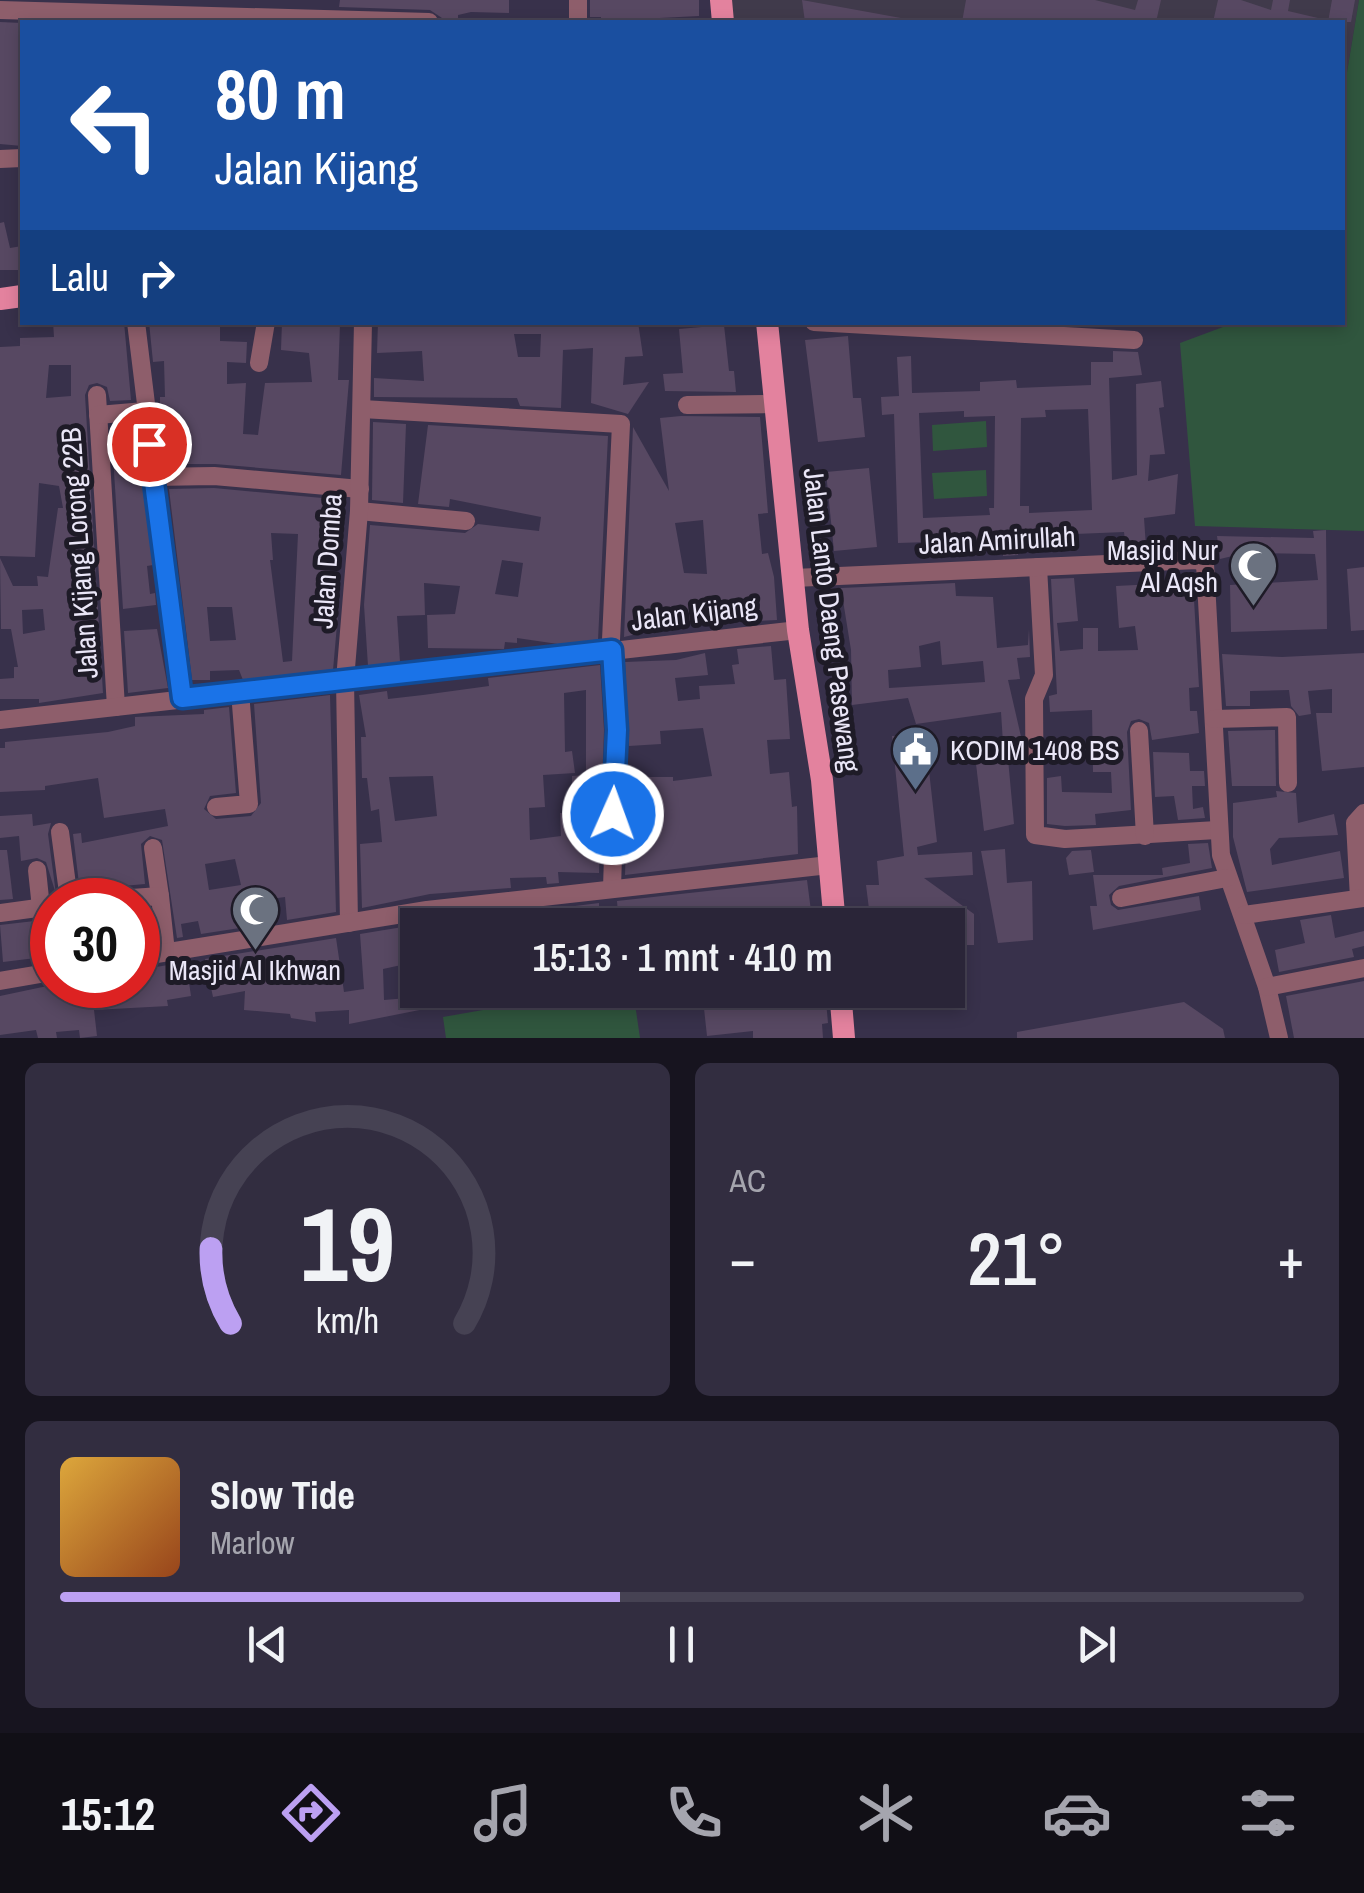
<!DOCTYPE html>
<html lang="id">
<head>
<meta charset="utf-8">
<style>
	:root { --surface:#2a2538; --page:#322d40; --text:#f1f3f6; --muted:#a5a5ae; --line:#464253; --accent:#bca0f2 }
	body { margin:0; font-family:"Archivo Narrow",sans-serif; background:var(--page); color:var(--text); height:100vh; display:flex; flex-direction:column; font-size:38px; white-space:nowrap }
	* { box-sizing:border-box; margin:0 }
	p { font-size:32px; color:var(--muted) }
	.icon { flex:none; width:55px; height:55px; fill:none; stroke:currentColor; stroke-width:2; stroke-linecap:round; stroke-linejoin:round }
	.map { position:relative; height:1038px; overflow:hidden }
	.details { display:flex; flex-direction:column; gap:25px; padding:25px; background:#17141f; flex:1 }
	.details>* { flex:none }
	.guide { position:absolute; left:20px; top:20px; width:1325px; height:305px; border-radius:0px; box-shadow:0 5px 15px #0003,0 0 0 2px var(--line); background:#1a4fa0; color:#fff; overflow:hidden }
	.speed { position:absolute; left:30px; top:878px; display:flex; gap:20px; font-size:50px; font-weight:700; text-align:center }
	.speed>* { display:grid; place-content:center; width:130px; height:130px; border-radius:50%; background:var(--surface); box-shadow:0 5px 15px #0003,0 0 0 2px var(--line); line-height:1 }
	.speed .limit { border:15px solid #d22; background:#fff; color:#111 }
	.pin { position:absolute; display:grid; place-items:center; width:85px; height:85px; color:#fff; margin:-42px; border:5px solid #fff; border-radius:50%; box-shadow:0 2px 10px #0007 }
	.me { position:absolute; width:110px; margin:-55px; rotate:2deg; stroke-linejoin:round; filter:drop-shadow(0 0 8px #0008) }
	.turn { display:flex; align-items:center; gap:35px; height:210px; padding:0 30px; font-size:45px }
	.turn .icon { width:130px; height:130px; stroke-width:2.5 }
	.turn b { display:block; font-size:70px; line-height:85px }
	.then { display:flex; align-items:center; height:95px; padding:0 30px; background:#0003; gap:20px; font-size:38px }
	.big { font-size:75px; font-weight:600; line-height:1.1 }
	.details .card { flex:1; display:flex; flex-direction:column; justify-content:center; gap:15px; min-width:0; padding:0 35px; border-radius:15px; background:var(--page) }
	.details .dial { align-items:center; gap:0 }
	.dial svg { height:260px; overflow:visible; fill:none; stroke:var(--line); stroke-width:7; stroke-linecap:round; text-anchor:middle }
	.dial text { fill:var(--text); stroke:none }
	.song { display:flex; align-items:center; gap:30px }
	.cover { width:120px; height:120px; border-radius:15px; background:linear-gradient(135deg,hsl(40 70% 55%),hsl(20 70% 35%)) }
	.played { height:10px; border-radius:5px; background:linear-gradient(90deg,var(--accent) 45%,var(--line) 45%) }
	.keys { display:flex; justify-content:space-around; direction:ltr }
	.heat { display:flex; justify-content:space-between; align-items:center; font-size:55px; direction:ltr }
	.details .tiles { flex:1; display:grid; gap:25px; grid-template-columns:1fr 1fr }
	.card:last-child { grid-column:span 2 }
	.trip { position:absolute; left:400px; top:908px; width:565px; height:100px; border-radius:0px; background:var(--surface); box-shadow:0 5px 15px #0003,0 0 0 2px var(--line); font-weight:600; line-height:100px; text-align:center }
	.dock { display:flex; height:160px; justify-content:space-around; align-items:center; background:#110f16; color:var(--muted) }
	.dock .icon { width:70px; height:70px }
	.dock .current { color:var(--accent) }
	.dock b { font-size:45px; color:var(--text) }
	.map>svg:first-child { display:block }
</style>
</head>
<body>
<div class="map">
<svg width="1364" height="1038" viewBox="0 0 1364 1038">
	<rect width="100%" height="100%" fill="#38314b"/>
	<path fill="#403a4b" d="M 729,0 L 1359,0 L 1343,96 L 1342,22 L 732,22 Z"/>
	<g fill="#30563e">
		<path d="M 1359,0 L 1364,0 L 1364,531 L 1195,526 L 1180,343 L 1223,327 L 1224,323 L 1342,322 L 1343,96 Z"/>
		<path d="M 986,421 L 987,447 L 933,451 L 932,425 Z"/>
		<path d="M 986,470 L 987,496 L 934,499 L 932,473 Z"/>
		<path d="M 598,990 L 633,990 L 640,1038 L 446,1038 L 443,1017 Z"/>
	</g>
	<g fill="#574862" fill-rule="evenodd">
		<path d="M 340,0 L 509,0 L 509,13 L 471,12 L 458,15 L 458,20 L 445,20 L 430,10 L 339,7 Z"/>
		<path d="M 590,0 L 699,0 L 699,16 L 601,21 L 601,17 L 590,17 Z"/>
		<path d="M 802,0 L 901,18 L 901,22 L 805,22 Z"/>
		<path d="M 966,0 L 1095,0 L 1135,10 L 1138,0 L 1161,0 L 1156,22 L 962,22 Z"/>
		<path d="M 1218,0 L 1241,0 L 1271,10 L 1273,0 L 1290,0 L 1288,11 L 1318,18 L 1318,22 L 1213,22 Z"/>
		<path d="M 1332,0 L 1355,0 L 1351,22 L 1328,22 Z"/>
		<path d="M 0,22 L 22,23 L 22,146 L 0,144 Z"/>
		<path d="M 4,222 L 10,248 L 22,246 L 22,270 L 0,270 L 0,223 Z"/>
		<path d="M 53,322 L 124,322 L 131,400 L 110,401 L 107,387 L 97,383 L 89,385 L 85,395 L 103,693 L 39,703 L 39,699 L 0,699 L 0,679 L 14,678 L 14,667 L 18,667 L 11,629 L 1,629 L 0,558 L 13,586 L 38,586 L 37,576 L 48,577 L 58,508 L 63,508 L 59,486 L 39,483 L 35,557 L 0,556 L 0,347 L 20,346 L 20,338 L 54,337 ZM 49,365 L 71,365 L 71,396 L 46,398 ZM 43,609 L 45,630 L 23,634 L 22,610 Z"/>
		<path d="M 149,322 L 220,322 L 220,341 L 247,342 L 246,363 L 227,362 L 227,384 L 246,383 L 243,434 L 258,435 L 265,383 L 312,382 L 309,353 L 281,350 L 282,322 L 340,324 L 338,380 L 349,380 L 341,475 L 215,464 L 166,464 L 160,414 L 160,397 L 165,397 L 164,361 L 153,362 Z"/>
		<path d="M 378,322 L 638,322 L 643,356 L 625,357 L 623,385 L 649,382 L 628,414 L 591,403 L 593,348 L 563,350 L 561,408 L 520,406 L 517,398 L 374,397 L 374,378 L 424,381 L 422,351 L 377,353 ZM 514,334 L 541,334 L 540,357 L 518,357 Z"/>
		<path d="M 724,325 L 729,371 L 734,371 L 736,392 L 665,391 L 663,374 L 683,373 L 679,329 Z"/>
		<path d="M 848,336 L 853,398 L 861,398 L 865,437 L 818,442 L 805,340 Z"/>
		<path d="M 1113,351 L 1138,352 L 1142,375 L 1109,378 L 1112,480 L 1137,475 L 1136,384 L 1161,381 L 1164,407 L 1159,408 L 1165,454 L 1150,455 L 1148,481 L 1178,474 L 1175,514 L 1144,518 L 1146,547 L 1126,549 L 1124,532 L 1026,536 L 1027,542 L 1018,542 L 1018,555 L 1003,556 L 1003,544 L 990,545 L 990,540 L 898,543 L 894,414 L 882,415 L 881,397 L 899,396 L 897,357 L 911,356 L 912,393 L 980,391 L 980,382 L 1016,380 L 1017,388 L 1091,385 L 1091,362 L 1113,362 ZM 1088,409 L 1092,510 L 1029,513 L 1029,506 L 1020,506 L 1021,418 L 1046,417 L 1045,410 ZM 964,411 L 964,417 L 995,416 L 994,508 L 989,508 L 990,515 L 923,518 L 919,413 Z"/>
		<path d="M 681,416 L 760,417 L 768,513 L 758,514 L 762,554 L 768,553 L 774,577 L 777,620 L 741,622 L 741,614 L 721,618 L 720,614 L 624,637 L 633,427 L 669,491 L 660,418 ZM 703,520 L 707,574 L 684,573 L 675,523 Z"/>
		<path d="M 373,422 L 406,424 L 403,503 L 372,500 Z"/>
		<path d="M 135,424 L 153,565 L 147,566 L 150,594 L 155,593 L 156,605 L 123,609 L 111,426 Z"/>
		<path d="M 428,425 L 608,436 L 598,640 L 558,644 L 517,638 L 517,643 L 505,642 L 504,649 L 428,648 L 427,615 L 455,614 L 460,586 L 424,583 L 425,615 L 397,616 L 400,662 L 368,666 L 364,605 L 370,525 L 465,533 L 478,524 L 539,531 L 541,517 L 450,499 L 449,507 L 418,504 ZM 502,560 L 523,563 L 518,597 L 495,594 Z"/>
		<path d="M 869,468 L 877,547 L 834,551 L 826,472 Z"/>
		<path d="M 214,488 L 344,500 L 337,567 L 330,566 L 329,602 L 339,602 L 333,670 L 243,680 L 239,670 L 210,671 L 210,680 L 192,680 L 169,489 ZM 271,533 L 298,534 L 292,661 L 283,662 L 270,560 L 273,560 ZM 207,607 L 232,607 L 236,640 L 210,641 Z"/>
		<path d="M 1326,530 L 1327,629 L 1231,632 L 1230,585 L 1318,580 L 1315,554 L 1245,553 L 1220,559 L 1217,536 L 1314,538 L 1313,531 Z"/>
		<path d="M 1364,567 L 1364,630 L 1351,631 L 1347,569 Z"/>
		<path d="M 1074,578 L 1078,621 L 1057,623 L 1060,651 L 1083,649 L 1083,628 L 1098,628 L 1098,651 L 1138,650 L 1135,626 L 1119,628 L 1116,586 L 1193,582 L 1199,687 L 1189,688 L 1190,711 L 1197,711 L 1199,733 L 1152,740 L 1149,723 L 1139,719 L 1131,721 L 1127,732 L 1131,810 L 1095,814 L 1096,825 L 1065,826 L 1047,824 L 1047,778 L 1061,776 L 1062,792 L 1112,793 L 1111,772 L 1093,772 L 1092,710 L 1050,712 L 1049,696 L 1057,694 L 1051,579 Z"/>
		<path d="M 955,583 L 956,596 L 993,597 L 997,648 L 1028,645 L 1029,629 L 1030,657 L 1017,658 L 1020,679 L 1008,680 L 1022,741 L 1003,743 L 1001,712 L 916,724 L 908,698 L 852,705 L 851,650 L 841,588 ZM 940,641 L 942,665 L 983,661 L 985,682 L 889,688 L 888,670 L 921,667 L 919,646 Z"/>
		<path d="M 157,629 L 168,688 L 128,693 L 124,631 Z"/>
		<path d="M 771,646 L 774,680 L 786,679 L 790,739 L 767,740 L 770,774 L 789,772 L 792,807 L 797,806 L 798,854 L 625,875 L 628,777 L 673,777 L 673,781 L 712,776 L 703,728 L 660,731 L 661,744 L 629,746 L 625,662 L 676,660 L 705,653 L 708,675 L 675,678 L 678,701 L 700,699 L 699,686 L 735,684 L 732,665 L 739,664 L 737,649 Z"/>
		<path d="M 1364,653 L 1364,767 L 1322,771 L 1316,713 L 1332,713 L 1332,689 L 1308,691 L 1311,714 L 1299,716 L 1291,706 L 1289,690 L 1250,691 L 1250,706 L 1226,706 L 1222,654 L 1282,657 Z"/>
		<path d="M 600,665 L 604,730 L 599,873 L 558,872 L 559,883 L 547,884 L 546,877 L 510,878 L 511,888 L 430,894 L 362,908 L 360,844 L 382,842 L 379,809 L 371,811 L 367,778 L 362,778 L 361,737 L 366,737 L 359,695 L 387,691 L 388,699 L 423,695 L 489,686 L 488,678 ZM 586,690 L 586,775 L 572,776 L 572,813 L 560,813 L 561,836 L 530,840 L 529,808 L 545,807 L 543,775 L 575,773 L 572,751 L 565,752 L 564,693 ZM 433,776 L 437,816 L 395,821 L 389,777 Z"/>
		<path d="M 330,695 L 336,912 L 287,920 L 285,897 L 256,901 L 260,925 L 201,934 L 198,921 L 181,924 L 183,937 L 177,938 L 162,840 L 150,836 L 141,844 L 145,884 L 101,888 L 81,900 L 73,834 L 81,833 L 82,843 L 168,826 L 165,809 L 104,818 L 98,778 L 45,786 L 45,790 L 0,792 L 0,748 L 5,748 L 5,742 L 108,732 L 135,726 L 135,717 L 204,714 L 204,710 L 229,707 L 236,793 L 210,796 L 204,809 L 216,819 L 251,816 L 261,803 L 254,704 ZM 235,859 L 241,885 L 209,890 L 205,864 Z"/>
		<path d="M 1275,730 L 1276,786 L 1232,786 L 1228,731 Z"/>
		<path d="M 925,735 L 937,842 L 917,847 L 918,855 L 972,852 L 973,875 L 924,878 L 974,914 L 974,945 L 948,945 L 948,925 L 871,925 L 866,885 L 879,885 L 877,861 L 904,856 L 892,736 Z"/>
		<path d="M 974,747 L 1007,748 L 1014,824 L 984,831 Z"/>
		<path d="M 1153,752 L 1189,753 L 1190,771 L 1204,771 L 1205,786 L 1192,786 L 1193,809 L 1203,807 L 1205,818 L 1178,820 L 1174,796 L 1155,797 Z"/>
		<path d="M 1276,791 L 1296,793 L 1298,823 L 1334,814 L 1338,835 L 1279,838 L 1270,849 L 1272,865 L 1340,851 L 1344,878 L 1247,892 L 1233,837 L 1233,803 L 1277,797 Z"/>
		<path d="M 32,814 L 33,826 L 51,823 L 48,834 L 56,894 L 46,862 L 37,858 L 21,861 L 19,836 L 0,838 L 0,816 Z"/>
		<path d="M 1208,843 L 1212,868 L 1119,886 L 1109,895 L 1111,905 L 1118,910 L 1199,896 L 1201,910 L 1093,930 L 1090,906 L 1097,906 L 1093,875 L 1163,875 L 1162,868 L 1190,863 L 1188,844 Z"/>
		<path d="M 1005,849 L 1007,883 L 1032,881 L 1033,940 L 998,943 L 981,851 Z"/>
		<path d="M 0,850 L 7,850 L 13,899 L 0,900 Z"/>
		<path d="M 1091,850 L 1094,872 L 1069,875 L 1066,858 L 1072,851 Z"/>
		<path d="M 807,880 L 811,911 L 815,910 L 817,921 L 742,925 L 739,907 L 708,909 L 710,922 L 699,925 L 619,925 L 617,901 Z"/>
		<path d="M 599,903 L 599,925 L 546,925 L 546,917 L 568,915 L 567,907 Z"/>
		<path d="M 525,912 L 527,925 L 454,925 L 453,920 Z"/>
		<path d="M 1331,915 L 1335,938 L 1364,931 L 1364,946 L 1352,949 L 1354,957 L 1279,972 L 1275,950 L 1305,943 L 1300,920 Z"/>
		<path d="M 52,919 L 52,956 L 3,962 L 0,925 Z"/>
		<path d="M 427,923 L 418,925 L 418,990 L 464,990 L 465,1001 L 349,1024 L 349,1010 L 315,1012 L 316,1022 L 291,1018 L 290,1014 L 244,1010 L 245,991 L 213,997 L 205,959 L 336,938 L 344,992 L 364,989 L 360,934 ZM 406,964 L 408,998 L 384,1000 L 383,969 Z"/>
		<path d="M 186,962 L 191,996 L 167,1000 L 168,1006 L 94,1010 L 97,1036 L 80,1038 L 79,1030 L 56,1032 L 57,1038 L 38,1038 L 36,1030 L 0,1035 L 0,996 L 52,985 L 138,985 L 138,970 Z"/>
		<path d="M 1364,981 L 1364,1038 L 1294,1038 L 1286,996 Z"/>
		<path d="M 702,990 L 825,990 L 828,1023 L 822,1024 L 823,1038 L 753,1038 L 753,1031 L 707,1036 Z"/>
		<path d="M 1184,1002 L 1223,1029 L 1225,1038 L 1017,1038 L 1017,1032 Z"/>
	</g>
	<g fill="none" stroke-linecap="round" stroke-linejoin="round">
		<g stroke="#8e5e6b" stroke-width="18">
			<path d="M 578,0 L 578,22"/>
			<path d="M 0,10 L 429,22"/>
			<path d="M 0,159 L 22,158"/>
			<path d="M 136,322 L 182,698"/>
			<path d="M 814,322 L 1134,340"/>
			<path d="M 259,363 L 266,322"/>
			<path d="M 97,395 L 116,707"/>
			<path d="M 687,405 L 775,404"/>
			<path d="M 362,409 L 621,424 L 611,640 L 617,730 L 612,888"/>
			<path d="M 98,415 L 145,411"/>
			<path d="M 153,477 L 214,476 L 360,489"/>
			<path d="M 359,511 L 466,521"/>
			<path d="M 1038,567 L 1044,675 L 1034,699 L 1035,835 L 1065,839 L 1217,830"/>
			<path d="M 794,578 L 1197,560 L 1205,564 L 1221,855 L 1267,987 L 1279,1038"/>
			<path d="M 1214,719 L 1287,717 L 1288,783"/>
			<path d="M 0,720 L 798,630"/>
			<path d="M 1139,731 L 1145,836"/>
			<path d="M 216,807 L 249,804 L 240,692"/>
			<path d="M 60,832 L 69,900"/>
			<path d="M 153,848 L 160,896"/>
			<path d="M 37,870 L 41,908"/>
			<path d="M 1121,898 L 1227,878"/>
			<path d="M 1359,898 L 1355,823 L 1364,813"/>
			<path d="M 103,900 L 160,896 L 166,952"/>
			<path d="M 0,913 L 52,906"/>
			<path d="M 1244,915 L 1364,898"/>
			<path d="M 349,923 L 345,680 L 359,511 L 363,322"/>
			<path d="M 138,957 L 427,910 L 829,865"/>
			<path d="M 0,981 L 52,972"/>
			<path d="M 1267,987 L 1364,968"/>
		</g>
		<g stroke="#e3829e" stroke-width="22">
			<path d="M 721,0 L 723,22"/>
			<path d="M 0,299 L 22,296"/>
			<path d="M 767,322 L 798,630 L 822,780 L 835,925"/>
			<path d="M 840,990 L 844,1038"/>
		</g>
	</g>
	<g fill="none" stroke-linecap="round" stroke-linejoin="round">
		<defs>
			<path id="route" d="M 149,444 L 182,698 L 612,650 L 617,730 L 613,814"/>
		</defs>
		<use href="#route" stroke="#114b97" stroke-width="25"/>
		<use href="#route" stroke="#1a73e8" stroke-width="18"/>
	</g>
	<defs>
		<symbol id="mosque-pin" viewBox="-11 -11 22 30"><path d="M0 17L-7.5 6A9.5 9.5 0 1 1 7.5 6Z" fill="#6b7280" stroke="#1e1b27"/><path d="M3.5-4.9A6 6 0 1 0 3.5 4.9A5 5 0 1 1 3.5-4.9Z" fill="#fff"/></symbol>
		<symbol id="civic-pin" viewBox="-11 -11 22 30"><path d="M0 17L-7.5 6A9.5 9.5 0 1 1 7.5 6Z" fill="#5c6f8a" stroke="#1e1b27"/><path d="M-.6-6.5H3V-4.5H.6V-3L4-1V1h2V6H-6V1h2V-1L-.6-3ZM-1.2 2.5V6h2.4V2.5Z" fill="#fff"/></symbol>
	</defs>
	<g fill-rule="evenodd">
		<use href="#mosque-pin" x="1226" y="538" width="55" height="75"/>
		<use href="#civic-pin" x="888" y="722" width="55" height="75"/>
		<use href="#mosque-pin" x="228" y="882" width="55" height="75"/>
	</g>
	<g text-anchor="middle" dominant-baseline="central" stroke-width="10" stroke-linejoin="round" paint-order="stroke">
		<g font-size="28" fill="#eae6f7" stroke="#1e1b27">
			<text transform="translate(997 540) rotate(-3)">Jalan Amirullah</text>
			<text transform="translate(79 553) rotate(-94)">Jalan Kijang Lorong 22B</text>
			<text transform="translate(327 561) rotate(-86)">Jalan Domba</text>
			<text transform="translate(694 613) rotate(-7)">Jalan Kijang</text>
			<text transform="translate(832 620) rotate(83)">Jalan Lanto Daeng Pasewang</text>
		</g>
		<g font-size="28" fill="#eae6f7" stroke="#1e1b27" text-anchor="end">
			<text x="1218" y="550">Masjid Nur<tspan x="1218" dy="32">Al Aqsh</tspan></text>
			<text x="950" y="750" text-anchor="start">KODIM 1408 BS</text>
			<text x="255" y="970" text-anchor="middle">Masjid Al Ikhwan</text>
		</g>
	</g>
</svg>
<div class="speed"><div class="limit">30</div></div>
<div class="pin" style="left:149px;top:444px;background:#d93025"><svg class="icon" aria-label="arrive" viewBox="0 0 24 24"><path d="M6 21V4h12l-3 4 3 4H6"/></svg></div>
<svg class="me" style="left:613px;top:814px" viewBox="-20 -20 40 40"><circle r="17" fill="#1a73e8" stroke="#fff" stroke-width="3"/><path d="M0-11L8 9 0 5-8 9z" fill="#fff"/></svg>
<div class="trip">15:13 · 1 mnt · 410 m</div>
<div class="guide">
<div class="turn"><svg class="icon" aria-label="left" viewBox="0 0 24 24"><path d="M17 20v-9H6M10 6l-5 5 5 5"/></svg><div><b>80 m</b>Jalan Kijang</div></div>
<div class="then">Lalu<svg class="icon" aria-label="right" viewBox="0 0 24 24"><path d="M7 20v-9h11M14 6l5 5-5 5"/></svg></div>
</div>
</div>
<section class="details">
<div class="tiles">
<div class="card dial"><svg viewBox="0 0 100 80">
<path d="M14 69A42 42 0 1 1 86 69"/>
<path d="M14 69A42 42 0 0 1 8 46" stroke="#bca0f2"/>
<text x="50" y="56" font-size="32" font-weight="700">19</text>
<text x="50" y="72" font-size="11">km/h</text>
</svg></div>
<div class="card"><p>AC</p>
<div class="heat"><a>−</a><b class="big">21°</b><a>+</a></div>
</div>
<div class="card">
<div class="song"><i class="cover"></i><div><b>Slow Tide</b><p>Marlow</p></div></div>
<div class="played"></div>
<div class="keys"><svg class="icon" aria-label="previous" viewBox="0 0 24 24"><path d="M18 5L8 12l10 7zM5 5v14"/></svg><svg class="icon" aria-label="pause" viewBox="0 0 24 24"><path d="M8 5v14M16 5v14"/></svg><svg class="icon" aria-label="next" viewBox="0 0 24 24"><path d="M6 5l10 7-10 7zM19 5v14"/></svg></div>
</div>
</div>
</section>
<nav class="dock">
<b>15:12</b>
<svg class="icon current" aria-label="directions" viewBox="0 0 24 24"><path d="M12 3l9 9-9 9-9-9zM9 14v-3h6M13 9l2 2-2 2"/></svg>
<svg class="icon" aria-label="music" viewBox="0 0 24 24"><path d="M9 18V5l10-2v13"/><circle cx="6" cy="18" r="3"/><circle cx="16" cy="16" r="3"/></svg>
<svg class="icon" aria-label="phone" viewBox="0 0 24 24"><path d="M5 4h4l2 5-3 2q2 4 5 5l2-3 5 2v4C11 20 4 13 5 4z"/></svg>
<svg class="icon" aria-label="climate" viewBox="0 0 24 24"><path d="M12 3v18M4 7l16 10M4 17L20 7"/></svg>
<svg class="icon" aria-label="car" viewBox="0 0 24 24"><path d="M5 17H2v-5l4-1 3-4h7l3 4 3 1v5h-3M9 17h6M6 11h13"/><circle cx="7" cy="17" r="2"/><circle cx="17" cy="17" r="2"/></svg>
<svg class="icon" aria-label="filters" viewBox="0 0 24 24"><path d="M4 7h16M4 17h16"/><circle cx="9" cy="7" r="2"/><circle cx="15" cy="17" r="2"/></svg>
</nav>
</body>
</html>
